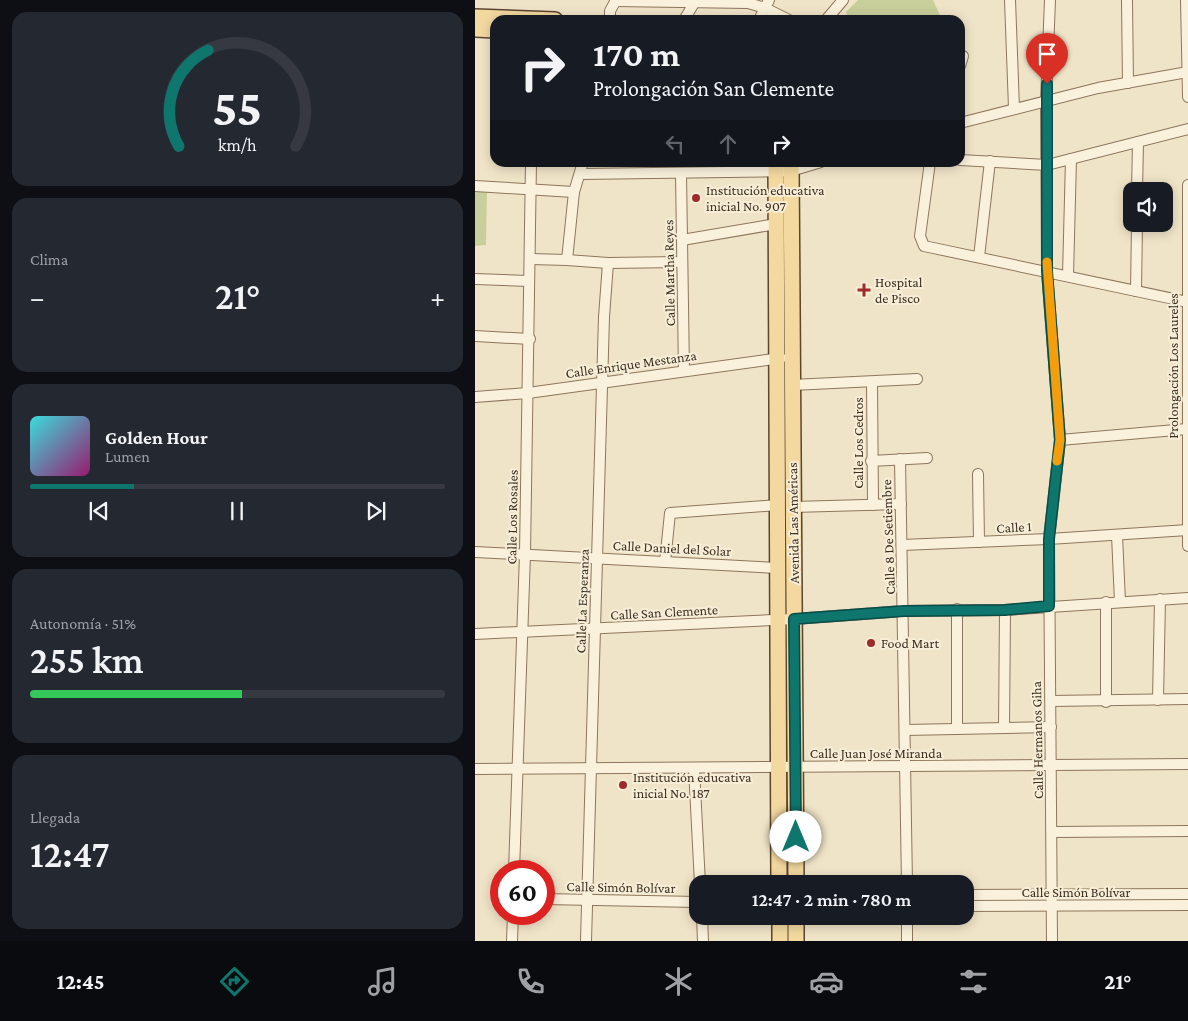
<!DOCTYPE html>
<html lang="es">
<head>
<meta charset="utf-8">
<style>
	:root { --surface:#171b24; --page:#242831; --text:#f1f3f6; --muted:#9ea1a6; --line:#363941; --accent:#0f766e }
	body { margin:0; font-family:"Crimson Pro",serif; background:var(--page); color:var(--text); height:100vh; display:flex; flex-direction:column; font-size:19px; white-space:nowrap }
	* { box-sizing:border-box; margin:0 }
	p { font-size:16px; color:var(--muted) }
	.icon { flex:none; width:28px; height:28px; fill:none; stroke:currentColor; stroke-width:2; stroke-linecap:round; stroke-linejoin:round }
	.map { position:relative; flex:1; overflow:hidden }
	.details { display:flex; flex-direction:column; gap:12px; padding:12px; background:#0d0f14; width:475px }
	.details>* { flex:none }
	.guide { position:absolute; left:15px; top:15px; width:475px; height:152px; border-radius:15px; box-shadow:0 2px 12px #0003; background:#171b24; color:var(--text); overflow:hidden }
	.fabs { position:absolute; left:648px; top:182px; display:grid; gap:10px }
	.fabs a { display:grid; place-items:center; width:50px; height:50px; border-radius:10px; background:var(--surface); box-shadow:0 2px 12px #0003; font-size:25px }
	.speed { position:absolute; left:15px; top:860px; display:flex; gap:10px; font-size:25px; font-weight:700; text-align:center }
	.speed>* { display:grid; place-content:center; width:65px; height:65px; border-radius:50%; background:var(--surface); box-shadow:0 2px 12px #0003; line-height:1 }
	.speed .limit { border:8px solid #d22; background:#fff; color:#111 }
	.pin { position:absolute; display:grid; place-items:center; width:42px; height:42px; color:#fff; margin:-51px -21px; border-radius:50% 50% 50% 0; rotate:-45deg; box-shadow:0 0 5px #0007 }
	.pin .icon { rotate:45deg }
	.me { position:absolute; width:55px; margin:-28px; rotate:0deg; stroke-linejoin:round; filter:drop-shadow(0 0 4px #0008) }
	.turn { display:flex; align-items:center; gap:18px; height:105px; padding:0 20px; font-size:22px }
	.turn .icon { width:65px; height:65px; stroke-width:2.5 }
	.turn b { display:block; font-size:35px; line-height:42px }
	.lanes { display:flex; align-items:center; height:48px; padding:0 20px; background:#0003; justify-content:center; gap:25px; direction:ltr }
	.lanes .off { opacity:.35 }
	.big { font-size:38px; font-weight:600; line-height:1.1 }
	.details .widget { flex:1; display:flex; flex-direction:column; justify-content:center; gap:8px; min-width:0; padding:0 18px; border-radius:15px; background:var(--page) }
	.details .dial { align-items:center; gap:0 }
	.dial svg { height:130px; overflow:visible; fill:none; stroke:var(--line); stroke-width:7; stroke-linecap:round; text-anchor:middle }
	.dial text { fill:var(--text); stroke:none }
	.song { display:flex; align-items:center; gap:15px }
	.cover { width:60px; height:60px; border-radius:8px; background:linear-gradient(135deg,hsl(180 70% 55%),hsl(320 70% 35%)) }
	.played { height:5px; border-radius:2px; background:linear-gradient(90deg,var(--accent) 25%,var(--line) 25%) }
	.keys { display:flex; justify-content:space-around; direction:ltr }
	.heat { display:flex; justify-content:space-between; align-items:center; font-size:28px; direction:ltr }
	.charge { height:8px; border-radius:4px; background:linear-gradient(90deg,#34c759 51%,var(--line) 0) }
	.trip { position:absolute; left:214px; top:875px; width:285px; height:50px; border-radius:15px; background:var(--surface); box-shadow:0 2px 12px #0003; font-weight:600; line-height:50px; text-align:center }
	.tab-bar { display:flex; height:80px; justify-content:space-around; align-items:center; background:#090b0e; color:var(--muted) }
	.tab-bar .icon { width:35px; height:35px }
	.tab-bar .selected { color:var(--accent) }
	.tab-bar b { font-size:22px; color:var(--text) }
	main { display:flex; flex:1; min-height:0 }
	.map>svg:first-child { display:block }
</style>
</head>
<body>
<main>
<section class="details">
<div class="widget dial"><svg viewBox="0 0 100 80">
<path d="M14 69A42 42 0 1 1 86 69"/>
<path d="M14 69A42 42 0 0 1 32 10" stroke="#0f766e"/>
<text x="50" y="56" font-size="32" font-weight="700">55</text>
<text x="50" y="72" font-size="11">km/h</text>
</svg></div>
<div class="widget"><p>Clima</p>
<div class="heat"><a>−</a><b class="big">21°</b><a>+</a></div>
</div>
<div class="widget">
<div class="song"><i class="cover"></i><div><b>Golden Hour</b><p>Lumen</p></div></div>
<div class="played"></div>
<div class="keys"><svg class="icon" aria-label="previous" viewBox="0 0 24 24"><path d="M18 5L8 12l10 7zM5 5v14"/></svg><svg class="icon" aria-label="pause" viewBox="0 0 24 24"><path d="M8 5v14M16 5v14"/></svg><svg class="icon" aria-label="next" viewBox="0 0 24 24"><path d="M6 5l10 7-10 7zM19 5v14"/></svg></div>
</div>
<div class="widget"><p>Autonomía · 51%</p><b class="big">255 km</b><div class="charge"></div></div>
<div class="widget"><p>Llegada</p><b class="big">12:47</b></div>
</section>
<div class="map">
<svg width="713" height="941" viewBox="0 0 713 941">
	<rect width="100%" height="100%" fill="#f0e4c8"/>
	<g fill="#c9cf9b">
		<path d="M 383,0 L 458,0 L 467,20 L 374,20 L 371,12 Z"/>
		<path d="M 0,191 L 12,191 L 11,245 L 0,246 Z"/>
	</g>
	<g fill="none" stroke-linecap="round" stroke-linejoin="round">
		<defs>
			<g id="minor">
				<path d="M 535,0 L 539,108"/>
				<path d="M 575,0 L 571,101 L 572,271 L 585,440 L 574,539 L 577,941"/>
				<path d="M 652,0 L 653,83"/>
				<path d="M 711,0 L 713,97"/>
				<path d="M 140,1 L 273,3 L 290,8 L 314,20"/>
				<path d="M 135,20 L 135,11 L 141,0"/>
				<path d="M 209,20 L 221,0"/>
				<path d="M 284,20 L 294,0"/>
				<path d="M 351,20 L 368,0"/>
				<path d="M 485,66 L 488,56"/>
				<path d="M 485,123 L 623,88 L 713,72"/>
				<path d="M 485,160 L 572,165 L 713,129"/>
				<path d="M 455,162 L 445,236 L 449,246 L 713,302"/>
				<path d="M 105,174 L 316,171 L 346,162"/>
				<path d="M 206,174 L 209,371"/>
				<path d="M 713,185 L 713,546"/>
				<path d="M 0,186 L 99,192"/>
				<path d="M 662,191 L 663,142"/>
				<path d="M 207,240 L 301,224"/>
				<path d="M 504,257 L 515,161"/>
				<path d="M 56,259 L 92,260 L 99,192 L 108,162"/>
				<path d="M 92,260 L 133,263 L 207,262"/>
				<path d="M 593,276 L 596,159"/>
				<path d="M 0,279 L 54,281"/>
				<path d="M 661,291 L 662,224"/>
				<path d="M 0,336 L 55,339"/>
				<path d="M 397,382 L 398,505"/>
				<path d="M 317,385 L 442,379"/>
				<path d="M 0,397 L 53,393 L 306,358"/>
				<path d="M 585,440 L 712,429"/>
				<path d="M 425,459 L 432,884"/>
				<path d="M 396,461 L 452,458"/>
				<path d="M 503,474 L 504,542"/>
				<path d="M 318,507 L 426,504"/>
				<path d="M 642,535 L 645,602"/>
				<path d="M 427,545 L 574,539 L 713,530"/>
				<path d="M 0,552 L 303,568"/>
				<path d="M 190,562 L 195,513 L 303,505"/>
				<path d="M 631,602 L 631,702"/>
				<path d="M 482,609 L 482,729"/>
				<path d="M 0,634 L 319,619 L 429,611 L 530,610 L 713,598"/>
				<path d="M 683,700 L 685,599"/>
				<path d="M 576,701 L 713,699"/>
				<path d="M 529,728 L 530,610"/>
				<path d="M 430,730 L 576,727"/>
				<path d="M 219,768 L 225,884"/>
				<path d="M 0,769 L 713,764"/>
				<path d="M 577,832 L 713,831"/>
				<path d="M 39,871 L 50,554 L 56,162"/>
				<path d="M 490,895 L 713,894"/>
				<path d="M 69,899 L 222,902"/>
				<path d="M 490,906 L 713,905"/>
				<path d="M 227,916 L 228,941"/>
				<path d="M 37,941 L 38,914"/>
				<path d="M 111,941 L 129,317 L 133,263"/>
				<path d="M 432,941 L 432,916"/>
			</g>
			<g id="primary">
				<path d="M 0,17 L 80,20"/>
				<path d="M 0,29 L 20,30"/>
				<path d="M 301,162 L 304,884"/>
				<path d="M 316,162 L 321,884"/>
				<path d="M 321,916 L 321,941"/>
				<path d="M 305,941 L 305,916"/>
			</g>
		</defs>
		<use href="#minor" stroke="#8d765c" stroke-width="12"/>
		<use href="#primary" stroke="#5b4430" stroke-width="18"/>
		<use href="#minor" stroke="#faf1dc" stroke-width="10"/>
		<use href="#primary" stroke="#f3d9a0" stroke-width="15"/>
	</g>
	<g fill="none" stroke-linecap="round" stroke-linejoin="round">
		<defs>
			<path id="route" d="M 321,837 L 319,619 L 429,611 L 530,610 L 574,606 L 574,539 L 585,440 L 572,271 L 572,84"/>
		</defs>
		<use href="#route" stroke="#0a4d48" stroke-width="12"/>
		<use href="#route" stroke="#0f766e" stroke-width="9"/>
		<path stroke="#f59e0b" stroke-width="9" d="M 572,262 L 585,440 L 582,461"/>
	</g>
	<g fill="#9e2a2b" stroke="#f7eed8" stroke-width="2">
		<circle cx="221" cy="198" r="5"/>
		<path d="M386.5 282.5h5v5h5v5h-5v5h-5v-5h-5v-5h5z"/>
		<circle cx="396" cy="643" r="5"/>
		<circle cx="148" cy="785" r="5"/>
	</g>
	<g text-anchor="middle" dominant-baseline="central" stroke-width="4" stroke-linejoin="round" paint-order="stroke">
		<g font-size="14" fill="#3d2e20" stroke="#f7eed8" text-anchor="start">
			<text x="231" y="190">Institución educativa<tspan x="231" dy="16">inicial No. 907</tspan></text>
			<text x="400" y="282">Hospital<tspan x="400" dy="16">de Pisco</tspan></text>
			<text x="406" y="643">Food Mart</text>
			<text x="158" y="777">Institución educativa<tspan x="158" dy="16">inicial No. 187</tspan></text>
		</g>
		<g font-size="14" fill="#3d2e20" stroke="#f7eed8">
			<text transform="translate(194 273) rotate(-91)">Calle Martha Reyes</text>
			<text transform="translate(156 364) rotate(-8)">Calle Enrique Mestanza</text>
			<text transform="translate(698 366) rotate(-90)">Prolongación Los Laureles</text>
			<text transform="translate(383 443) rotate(-90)">Calle Los Cedros</text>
			<text transform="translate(37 517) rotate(-89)">Calle Los Rosales</text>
			<text transform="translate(318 523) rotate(-91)">Avenida Las Américas</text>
			<text transform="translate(539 527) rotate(-3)">Calle 1</text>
			<text transform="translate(413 537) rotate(-92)">Calle 8 De Setiembre</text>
			<text transform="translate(197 548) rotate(3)">Calle Daniel del Solar</text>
			<text transform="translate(107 601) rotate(-88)">Calle La Esperanza</text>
			<text transform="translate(189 612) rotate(-3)">Calle San Clemente</text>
			<text transform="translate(562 740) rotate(-91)">Calle Hermanos Giha</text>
			<text x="401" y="753">Calle Juan José Miranda</text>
			<text transform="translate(146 887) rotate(1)">Calle Simón Bolívar</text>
			<text x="601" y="892">Calle Simón Bolívar</text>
		</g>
	</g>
</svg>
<div class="fabs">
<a><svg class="icon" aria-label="sound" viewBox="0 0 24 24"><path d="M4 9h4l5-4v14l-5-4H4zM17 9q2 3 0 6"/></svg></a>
</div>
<div class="speed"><div class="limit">60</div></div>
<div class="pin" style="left:572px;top:84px;background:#d93025"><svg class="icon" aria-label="arrive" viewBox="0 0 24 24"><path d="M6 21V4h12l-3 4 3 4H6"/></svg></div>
<svg class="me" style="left:321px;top:837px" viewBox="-20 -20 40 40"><circle r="19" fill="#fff"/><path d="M0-13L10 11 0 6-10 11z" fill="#0f766e"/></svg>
<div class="trip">12:47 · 2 min · 780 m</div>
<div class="guide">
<div class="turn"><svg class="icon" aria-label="right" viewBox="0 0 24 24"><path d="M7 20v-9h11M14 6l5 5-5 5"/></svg><div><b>170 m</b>Prolongación San Clemente</div></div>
<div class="lanes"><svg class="icon off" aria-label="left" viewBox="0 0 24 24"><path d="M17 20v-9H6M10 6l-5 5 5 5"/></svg><svg class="icon off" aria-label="ahead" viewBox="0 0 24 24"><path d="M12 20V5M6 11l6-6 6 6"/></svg><svg class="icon" aria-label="right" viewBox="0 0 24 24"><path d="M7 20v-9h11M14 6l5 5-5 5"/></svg></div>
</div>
</div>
</main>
<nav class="tab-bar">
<b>12:45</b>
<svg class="icon selected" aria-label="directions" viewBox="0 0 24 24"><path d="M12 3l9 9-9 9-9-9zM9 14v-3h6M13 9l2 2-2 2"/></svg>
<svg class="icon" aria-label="music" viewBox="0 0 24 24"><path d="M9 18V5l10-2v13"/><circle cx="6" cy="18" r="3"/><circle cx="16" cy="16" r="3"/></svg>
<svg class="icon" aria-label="phone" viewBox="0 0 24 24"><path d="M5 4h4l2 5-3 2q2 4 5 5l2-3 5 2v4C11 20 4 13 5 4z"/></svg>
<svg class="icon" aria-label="climate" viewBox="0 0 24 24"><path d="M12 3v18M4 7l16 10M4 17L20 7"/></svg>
<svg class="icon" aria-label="car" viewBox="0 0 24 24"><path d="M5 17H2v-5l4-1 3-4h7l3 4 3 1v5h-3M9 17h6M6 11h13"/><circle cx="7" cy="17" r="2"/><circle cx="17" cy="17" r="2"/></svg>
<svg class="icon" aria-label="filters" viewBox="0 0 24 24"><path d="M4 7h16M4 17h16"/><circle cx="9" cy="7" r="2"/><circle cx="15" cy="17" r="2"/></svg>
<b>21°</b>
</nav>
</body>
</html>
